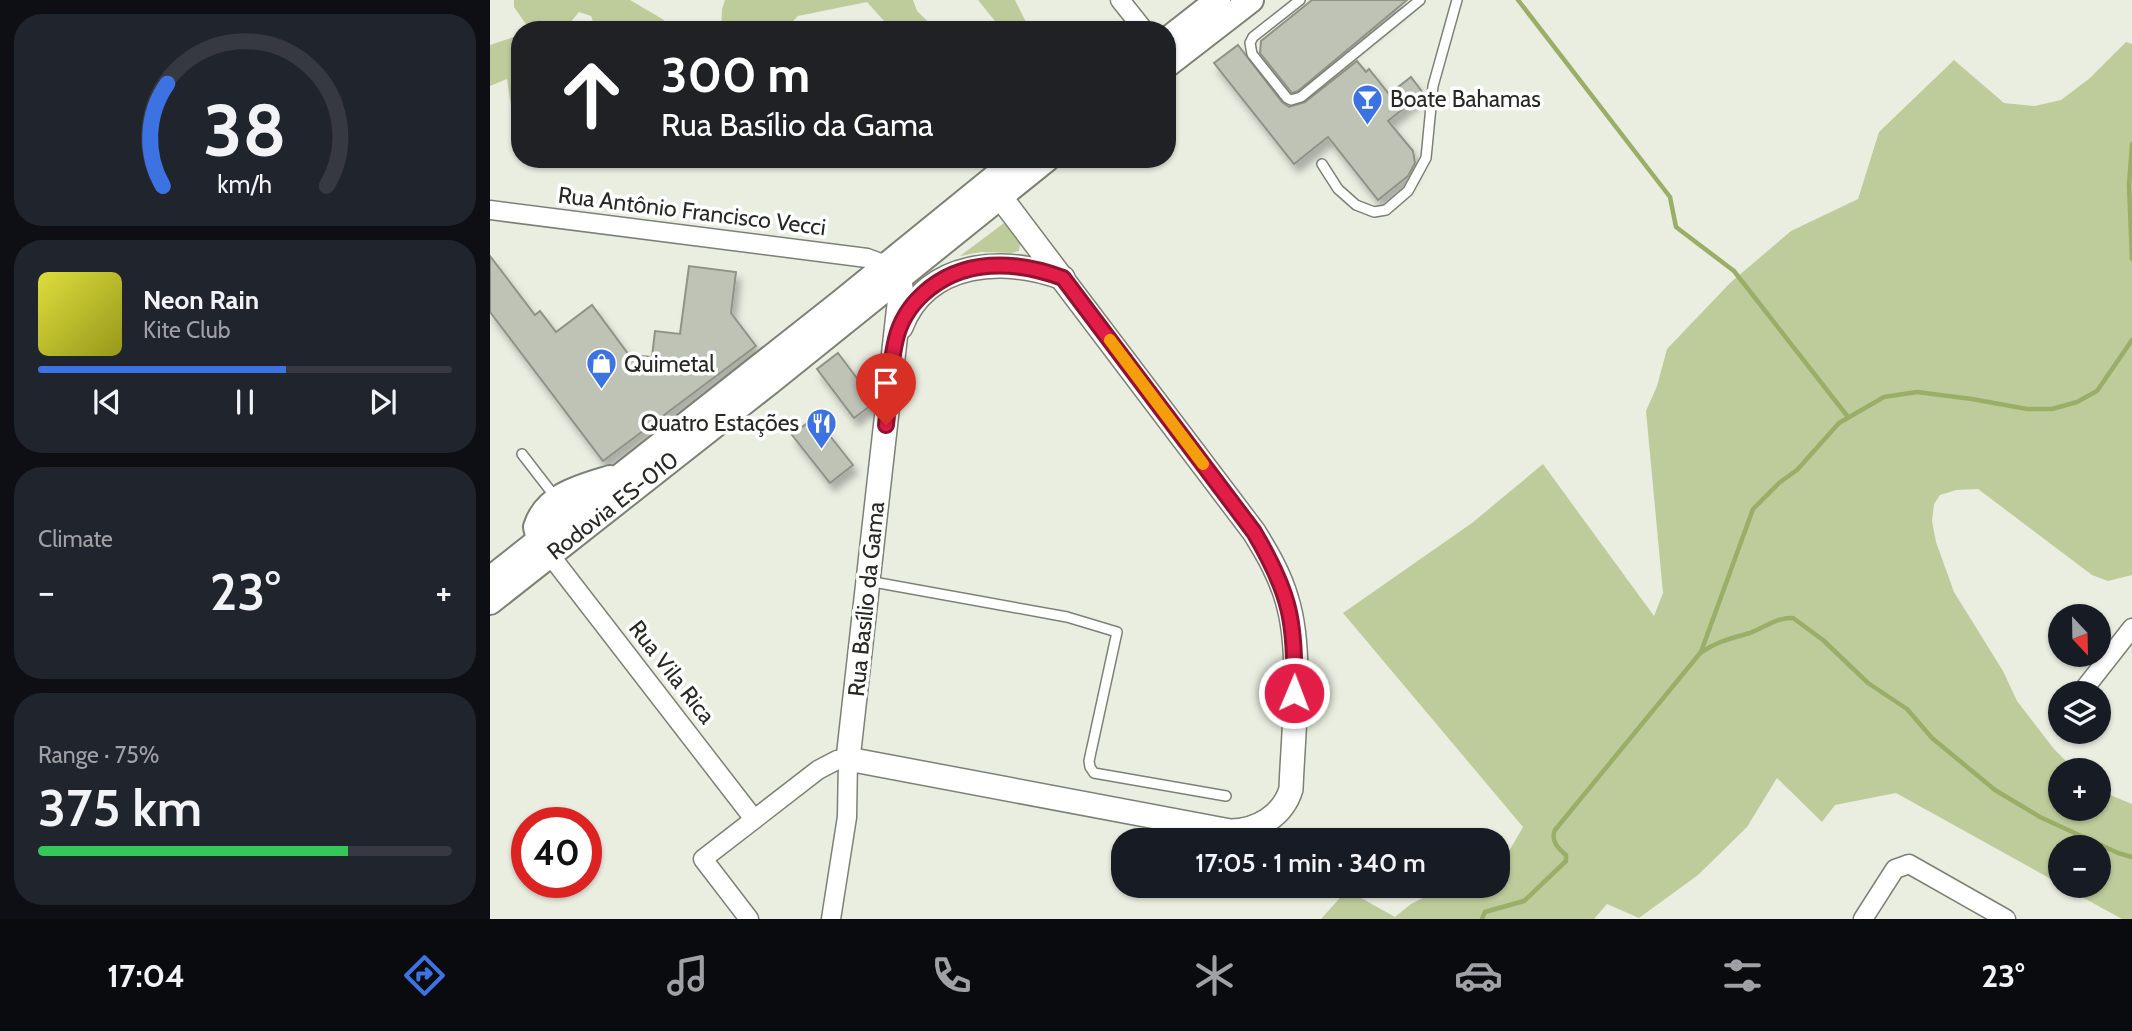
<!DOCTYPE html>
<html lang="en">
<head>
<meta charset="utf-8">
<style>
	:root { --surface:#171b24; --page:#20242c; --text:#f1f3f6; --muted:#9ea1a6; --line:#363941; --accent:#3c72e2 }
	body { margin:0; font-family:Cabin,sans-serif; background:var(--page); color:var(--text); height:100vh; display:flex; flex-direction:column; font-size:26px; white-space:nowrap }
	* { box-sizing:border-box; margin:0 }
	p { font-size:23px; color:var(--muted) }
	.icon { flex:none; width:38px; height:38px; fill:none; stroke:currentColor; stroke-width:2; stroke-linecap:round; stroke-linejoin:round }
	.map { position:relative; flex:1; overflow:hidden }
	.drawer { display:flex; flex-direction:column; gap:14px; padding:14px; background:#0d0f14; width:490px }
	.drawer>* { flex:none }
	.guide { position:absolute; left:21px; top:21px; width:665px; height:147px; border-radius:28px; box-shadow:0 2px 5px #0004; background:#202124; color:#fff; overflow:hidden }
	.needle { width:46px; rotate:158deg }
	.tools { position:absolute; left:1558px; top:604px; display:grid; gap:14px }
	.tools a { display:grid; place-items:center; width:63px; height:63px; border-radius:50%; background:var(--surface); box-shadow:0 2px 5px #0004; font-size:35px }
	.speed { position:absolute; left:21px; top:807px; display:flex; gap:14px; font-size:35px; font-weight:700; text-align:center }
	.speed>* { display:grid; place-content:center; width:91px; height:91px; border-radius:50%; background:var(--surface); box-shadow:0 2px 5px #0004; line-height:1 }
	.speed .limit { border:10px solid #d22; background:#fff; color:#111 }
	.pin { position:absolute; display:grid; place-items:center; width:60px; height:60px; color:#fff; margin:-72px -30px; border-radius:50% 50% 50% 0; rotate:-45deg; box-shadow:0 0 7px #0007 }
	.pin .icon { rotate:45deg }
	.me { position:absolute; width:77px; margin:-38px; rotate:1deg; stroke-linejoin:round; filter:drop-shadow(0 0 5px #0008) }
	.turn { display:flex; align-items:center; gap:24px; height:147px; padding:0 35px; font-size:32px }
	.turn .icon { width:91px; height:91px; stroke-width:2.5 }
	.turn b { display:block; font-size:49px; line-height:60px }
	.big { font-size:52px; font-weight:600; line-height:1.1 }
	.drawer .card { flex:1; display:flex; flex-direction:column; justify-content:center; gap:10px; min-width:0; padding:0 24px; border-radius:28px; background:var(--page) }
	.drawer .dial { align-items:center; gap:0 }
	.dial svg { height:182px; overflow:visible; fill:none; stroke:var(--line); stroke-width:7; stroke-linecap:round; text-anchor:middle }
	.dial text { fill:var(--text); stroke:none }
	.song { display:flex; align-items:center; gap:21px }
	.cover { width:84px; height:84px; border-radius:10px; background:linear-gradient(135deg,hsl(60 70% 55%),hsl(60 70% 35%)) }
	.played { height:7px; border-radius:4px; background:linear-gradient(90deg,var(--accent) 60%,var(--line) 60%) }
	.keys { display:flex; justify-content:space-around; direction:ltr }
	.heat { display:flex; justify-content:space-between; align-items:center; font-size:38px; direction:ltr }
	.charge { height:10px; border-radius:5px; background:linear-gradient(90deg,#34c759 75%,var(--line) 0) }
	.trip { position:absolute; left:621px; top:828px; width:399px; height:70px; border-radius:28px; background:var(--surface); box-shadow:0 2px 5px #0004; font-weight:600; line-height:70px; text-align:center }
	.tab-bar { display:flex; height:112px; justify-content:space-around; align-items:center; background:#090b0e; color:var(--muted) }
	.tab-bar .icon { width:49px; height:49px }
	.tab-bar .active { color:var(--accent) }
	.tab-bar b { font-size:32px; color:var(--text) }
	main { display:flex; flex:1; min-height:0 }
	.map>svg:first-child { display:block }
</style>
</head>
<body>
<main>
<section class="drawer">
<div class="card dial"><svg viewBox="0 0 100 80">
<path d="M14 69A42 42 0 1 1 86 69"/>
<path d="M14 69A42 42 0 0 1 16 24" stroke="#3c72e2"/>
<text x="50" y="56" font-size="32" font-weight="700">38</text>
<text x="50" y="72" font-size="11">km/h</text>
</svg></div>
<div class="card">
<div class="song"><i class="cover"></i><div><b>Neon Rain</b><p>Kite Club</p></div></div>
<div class="played"></div>
<div class="keys"><svg class="icon" aria-label="previous" viewBox="0 0 24 24"><path d="M18 5L8 12l10 7zM5 5v14"/></svg><svg class="icon" aria-label="pause" viewBox="0 0 24 24"><path d="M8 5v14M16 5v14"/></svg><svg class="icon" aria-label="next" viewBox="0 0 24 24"><path d="M6 5l10 7-10 7zM19 5v14"/></svg></div>
</div>
<div class="card"><p>Climate</p>
<div class="heat"><a>−</a><b class="big">23°</b><a>+</a></div>
</div>
<div class="card"><p>Range · 75%</p><b class="big">375 km</b><div class="charge"></div></div>
</section>
<div class="map">
<svg width="1642" height="919" viewBox="0 0 1642 919">
	<defs>
		<filter id="shadow"><feDropShadow dx="4.5" dy="8" stdDeviation="3.5" flood-color="#0004"/></filter>
	</defs>
	<rect width="100%" height="100%" fill="#eaeee1"/>
	<g fill="#becc9c">
		<path d="M 24,0 L 140,0 L 174,20 L 175,30 L 106,30 L 101,16 L 89,12 L 74,30 L 40,30 L 24,7 Z"/>
		<path d="M 235,0 L 423,0 L 427,11 L 447,30 L 402,30 L 377,2 L 308,16 L 294,30 L 231,30 L 232,9 Z"/>
		<path d="M 488,0 L 525,0 L 540,30 L 516,30 L 509,26 Z"/>
		<path d="M 27,36 L 30,37 L 30,123 L 23,119 L 17,79 L 0,86 L 0,45 Z"/>
		<path d="M 1636,42 L 1642,44 L 1642,575 L 1618,581 L 1602,575 L 1488,489 L 1466,490 L 1450,495 L 1444,504 L 1442,521 L 1446,542 L 1464,592 L 1513,671 L 1527,701 L 1564,749 L 1585,770 L 1570,770 L 1570,808 L 1608,808 L 1608,790 L 1642,804 L 1642,919 L 1632,919 L 1572,886 L 1608,886 L 1608,847 L 1570,847 L 1570,884 L 1406,793 L 1345,805 L 1332,822 L 1287,778 L 1257,827 L 1208,875 L 1149,918 L 1117,904 L 1104,919 L 831,919 L 857,890 L 905,917 L 921,904 L 947,891 L 1008,886 L 1008,870 L 1033,827 L 853,613 L 982,523 L 1053,464 L 1164,616 L 1173,593 L 1156,411 L 1167,386 L 1177,349 L 1240,283 L 1301,231 L 1368,199 L 1389,132 L 1464,60 L 1514,103 L 1545,106 L 1571,100 L 1600,78 Z"/>
		<path d="M 514,223 L 530,244 L 529,251 L 521,253 L 491,252 L 470,256 Z"/>
	</g>
	<g fill="none" stroke-linecap="round" stroke-linejoin="round">
		<g stroke="#9bae68" stroke-width="4.5">
			<path d="M 1028,0 L 1180,197 L 1186,227 L 1244,271 L 1358,417"/>
			<path d="M 1642,144 L 1639,185 L 1642,259"/>
			<path d="M 1212,652 C 1227,641 1243,638 1260,633 C 1274,628 1287,617 1303,618 L 1333,640 L 1378,683 L 1417,709 L 1442,738 L 1505,790 L 1550,817 L 1628,853 L 1642,857"/>
			<path d="M 992,919 L 995,912 L 1034,901 L 1076,861 L 1076,855 C 1069,849 1060,841 1065,830 L 1211,652 L 1263,509 L 1289,483 L 1307,470 L 1349,423 L 1394,397 L 1427,392 L 1482,399 L 1537,409 L 1562,409 L 1587,402 L 1607,391 L 1642,340"/>
		</g>
	</g>
	<g fill="#bec3b6" stroke="#8f9387" stroke-width="2" filter="url(#shadow)">
		<path d="M 822,0 L 917,0 L 808,91 L 802,93 L 770,53 L 771,41 Z"/>
		<path d="M 748,45 L 792,102 L 799,107 L 815,102 L 867,61 L 876,72 L 879,69 L 899,94 L 921,77 L 933,93 L 898,121 L 923,151 L 925,163 L 918,176 L 888,200 L 838,137 L 804,164 L 724,63 Z"/>
		<path d="M 0,256 L 45,315 L 50,311 L 66,332 L 102,305 L 139,355 L 162,357 L 165,331 L 190,334 L 199,266 L 246,272 L 241,313 L 266,346 L 113,461 L 0,312 Z"/>
		<path d="M 348,353 L 384,401 L 384,403 L 364,418 L 327,369 Z"/>
		<path d="M 325,417 L 363,465 L 340,483 L 302,435 Z"/>
	</g>
	<g fill="none" stroke-linecap="round" stroke-linejoin="round">
		<defs>
			<g id="service">
				<path d="M 810,0 L 763,37 L 760,43 L 762,54 L 797,98 L 801,100 L 811,97 L 930,0"/>
				<path d="M 832,164 L 848,189 L 866,205 L 884,212 L 896,210 L 918,191 L 936,158 L 943,86 L 967,0"/>
				<path d="M 32,454 L 66,498"/>
				<path d="M 378,581 L 577,617 L 627,632 L 599,761 L 600,767 L 604,773 L 736,796"/>
			</g>
			<g id="minor">
				<path d="M 630,0 L 654,30"/>
				<path d="M 0,210 L 377,258 L 396,265"/>
				<path d="M 60,555 L 264,819"/>
				<path d="M 1591,693 L 1642,628"/>
				<path d="M 259,919 L 213,859 L 328,770 L 347,760 L 358,759 L 357,817 L 341,919"/>
				<path d="M 1373,919 L 1405,869 L 1419,864 L 1516,919"/>
			</g>
			<g id="tertiary">
				<path d="M 398,267 L 408,279 L 411,287 L 358,759 L 740,831 C 767,831 793,816 801,789 C 803,733 813,652 797,600 C 790,575 777,553 764,532 L 499,182"/>
				<path d="M 411,327 C 437,260 515,256 573,278"/>
			</g>
			<g id="secondary">
				<path d="M 677,40 L 728,0"/>
				<path d="M 677,65 L 761,0"/>
				<path d="M 49,540 L 46,527 C 56,495 91,487 120,478"/>
				<path d="M 0,579 L 350,303 L 527,159"/>
				<path id="s1" d="M 0,602 L 281,381 L 557,159"/>
			</g>
		</defs>
		<use href="#service" stroke="#7d8175" stroke-width="12"/>
		<use href="#minor" stroke="#7d8175" stroke-width="21"/>
		<use href="#tertiary" stroke="#7d8175" stroke-width="26"/>
		<use href="#secondary" stroke="#7d8175" stroke-width="28"/>
		<use href="#service" stroke="#fff" stroke-width="9"/>
		<use href="#minor" stroke="#fff" stroke-width="18"/>
		<use href="#tertiary" stroke="#fff" stroke-width="23"/>
		<use href="#secondary" stroke="#fff" stroke-width="24"/>
	</g>
	<g fill="none" stroke-linecap="round" stroke-linejoin="round">
		<defs>
			<path id="route" d="M 396,425 C 399,397 399,367 406,339 C 410,322 420,306 433,294 C 472,258 525,260 573,278 L 764,532 C 800,593 806,622 804,693"/>
		</defs>
		<use href="#route" stroke="#92132f" stroke-width="18"/>
		<use href="#route" stroke="#e11d48" stroke-width="12"/>
		<path stroke="#f59e0b" stroke-width="12" d="M 620,340 L 713,464"/>
	</g>
	<defs>
		<symbol id="bar-pin" viewBox="-11 -11 22 30"><path d="M0 17L-7.5 6A9.5 9.5 0 1 1 7.5 6Z" fill="#3c72e2" stroke="#fff"/><path d="M-6-5H6L.8 .8V4.5H3.5V6h-7V4.5H-.8V.8Z" fill="#fff"/></symbol>
		<symbol id="shop-pin" viewBox="-11 -11 22 30"><path d="M0 17L-7.5 6A9.5 9.5 0 1 1 7.5 6Z" fill="#3c72e2" stroke="#fff"/><path d="M-5-2.5h2.3a2.7 3.5 0 0 1 5.4 0H5L5.5 6h-11ZM-1.5-2.5h3a1.5 2.3 0 0 0-3 0Z" fill="#fff"/></symbol>
		<symbol id="restaurant-pin" viewBox="-11 -11 22 30"><path d="M0 17L-7.5 6A9.5 9.5 0 1 1 7.5 6Z" fill="#3c72e2" stroke="#fff"/><path d="M-5-6h1v4h1v-4h1v4h1v-4h1v5L-1.5 .5V6h-2V.5L-5-1ZM5-6V6H3V1.5H1.5Q1.5-4 5-6Z" fill="#fff"/></symbol>
	</defs>
	<g fill-rule="evenodd">
		<use href="#bar-pin" x="860" y="82" width="35" height="47"/>
		<use href="#shop-pin" x="94" y="346" width="35" height="47"/>
		<use href="#restaurant-pin" x="314" y="406" width="35" height="47"/>
	</g>
	<g text-anchor="middle" dominant-baseline="central" stroke-width="7" stroke-linejoin="round" paint-order="stroke">
		<g font-size="23" fill="#282924" stroke="#fff" text-anchor="start">
			<text x="900" y="99">Boate Bahamas</text>
			<text x="134" y="364">Quimetal</text>
			<text x="309" y="423" text-anchor="end">Quatro Estações</text>
		</g>
		<g font-size="23" fill="#282924" stroke="#fff">
			<text transform="translate(202 211) rotate(7)">Rua Antônio Francisco Vecci</text>
			<text stroke="none"><textPath href="#s1" startOffset="156">Rodovia ES-010</textPath></text>
			<text transform="translate(376 599) rotate(-84)">Rua Basílio da Gama</text>
			<text transform="translate(182 672) rotate(52)">Rua Vila Rica</text>
		</g>
	</g>
</svg>
<div class="tools">
<a><svg class="needle" viewBox="-14 -14 28 28"><path d="M0-13l5 13h-10z" fill="#e53935"/><path d="M0 13l5-13h-10z" fill="#9ea1a6"/></svg></a>
<a><svg class="icon" aria-label="layers" viewBox="0 0 24 24"><path d="M12 4l9 5-9 5-9-5zM3 14l9 5 9-5"/></svg></a>
<a>+</a>
<a>−</a>
</div>
<div class="speed"><div class="limit">40</div></div>
<div class="pin" style="left:396px;top:425px;background:#d93025"><svg class="icon" aria-label="arrive" viewBox="0 0 24 24"><path d="M6 21V4h12l-3 4 3 4H6"/></svg></div>
<svg class="me" style="left:804px;top:693px" viewBox="-20 -20 40 40"><circle r="17" fill="#e11d48" stroke="#fff" stroke-width="3"/><path d="M0-11L8 9 0 5-8 9z" fill="#fff"/></svg>
<div class="trip">17:05 · 1 min · 340 m</div>
<div class="guide">
<div class="turn"><svg class="icon" aria-label="ahead" viewBox="0 0 24 24"><path d="M12 20V5M6 11l6-6 6 6"/></svg><div><b>300 m</b>Rua Basílio da Gama</div></div>
</div>
</div>
</main>
<nav class="tab-bar">
<b>17:04</b>
<svg class="icon active" aria-label="directions" viewBox="0 0 24 24"><path d="M12 3l9 9-9 9-9-9zM9 14v-3h6M13 9l2 2-2 2"/></svg>
<svg class="icon" aria-label="music" viewBox="0 0 24 24"><path d="M9 18V5l10-2v13"/><circle cx="6" cy="18" r="3"/><circle cx="16" cy="16" r="3"/></svg>
<svg class="icon" aria-label="phone" viewBox="0 0 24 24"><path d="M5 4h4l2 5-3 2q2 4 5 5l2-3 5 2v4C11 20 4 13 5 4z"/></svg>
<svg class="icon" aria-label="climate" viewBox="0 0 24 24"><path d="M12 3v18M4 7l16 10M4 17L20 7"/></svg>
<svg class="icon" aria-label="car" viewBox="0 0 24 24"><path d="M5 17H2v-5l4-1 3-4h7l3 4 3 1v5h-3M9 17h6M6 11h13"/><circle cx="7" cy="17" r="2"/><circle cx="17" cy="17" r="2"/></svg>
<svg class="icon" aria-label="filters" viewBox="0 0 24 24"><path d="M4 7h16M4 17h16"/><circle cx="9" cy="7" r="2"/><circle cx="15" cy="17" r="2"/></svg>
<b>23°</b>
</nav>
</body>
</html>
